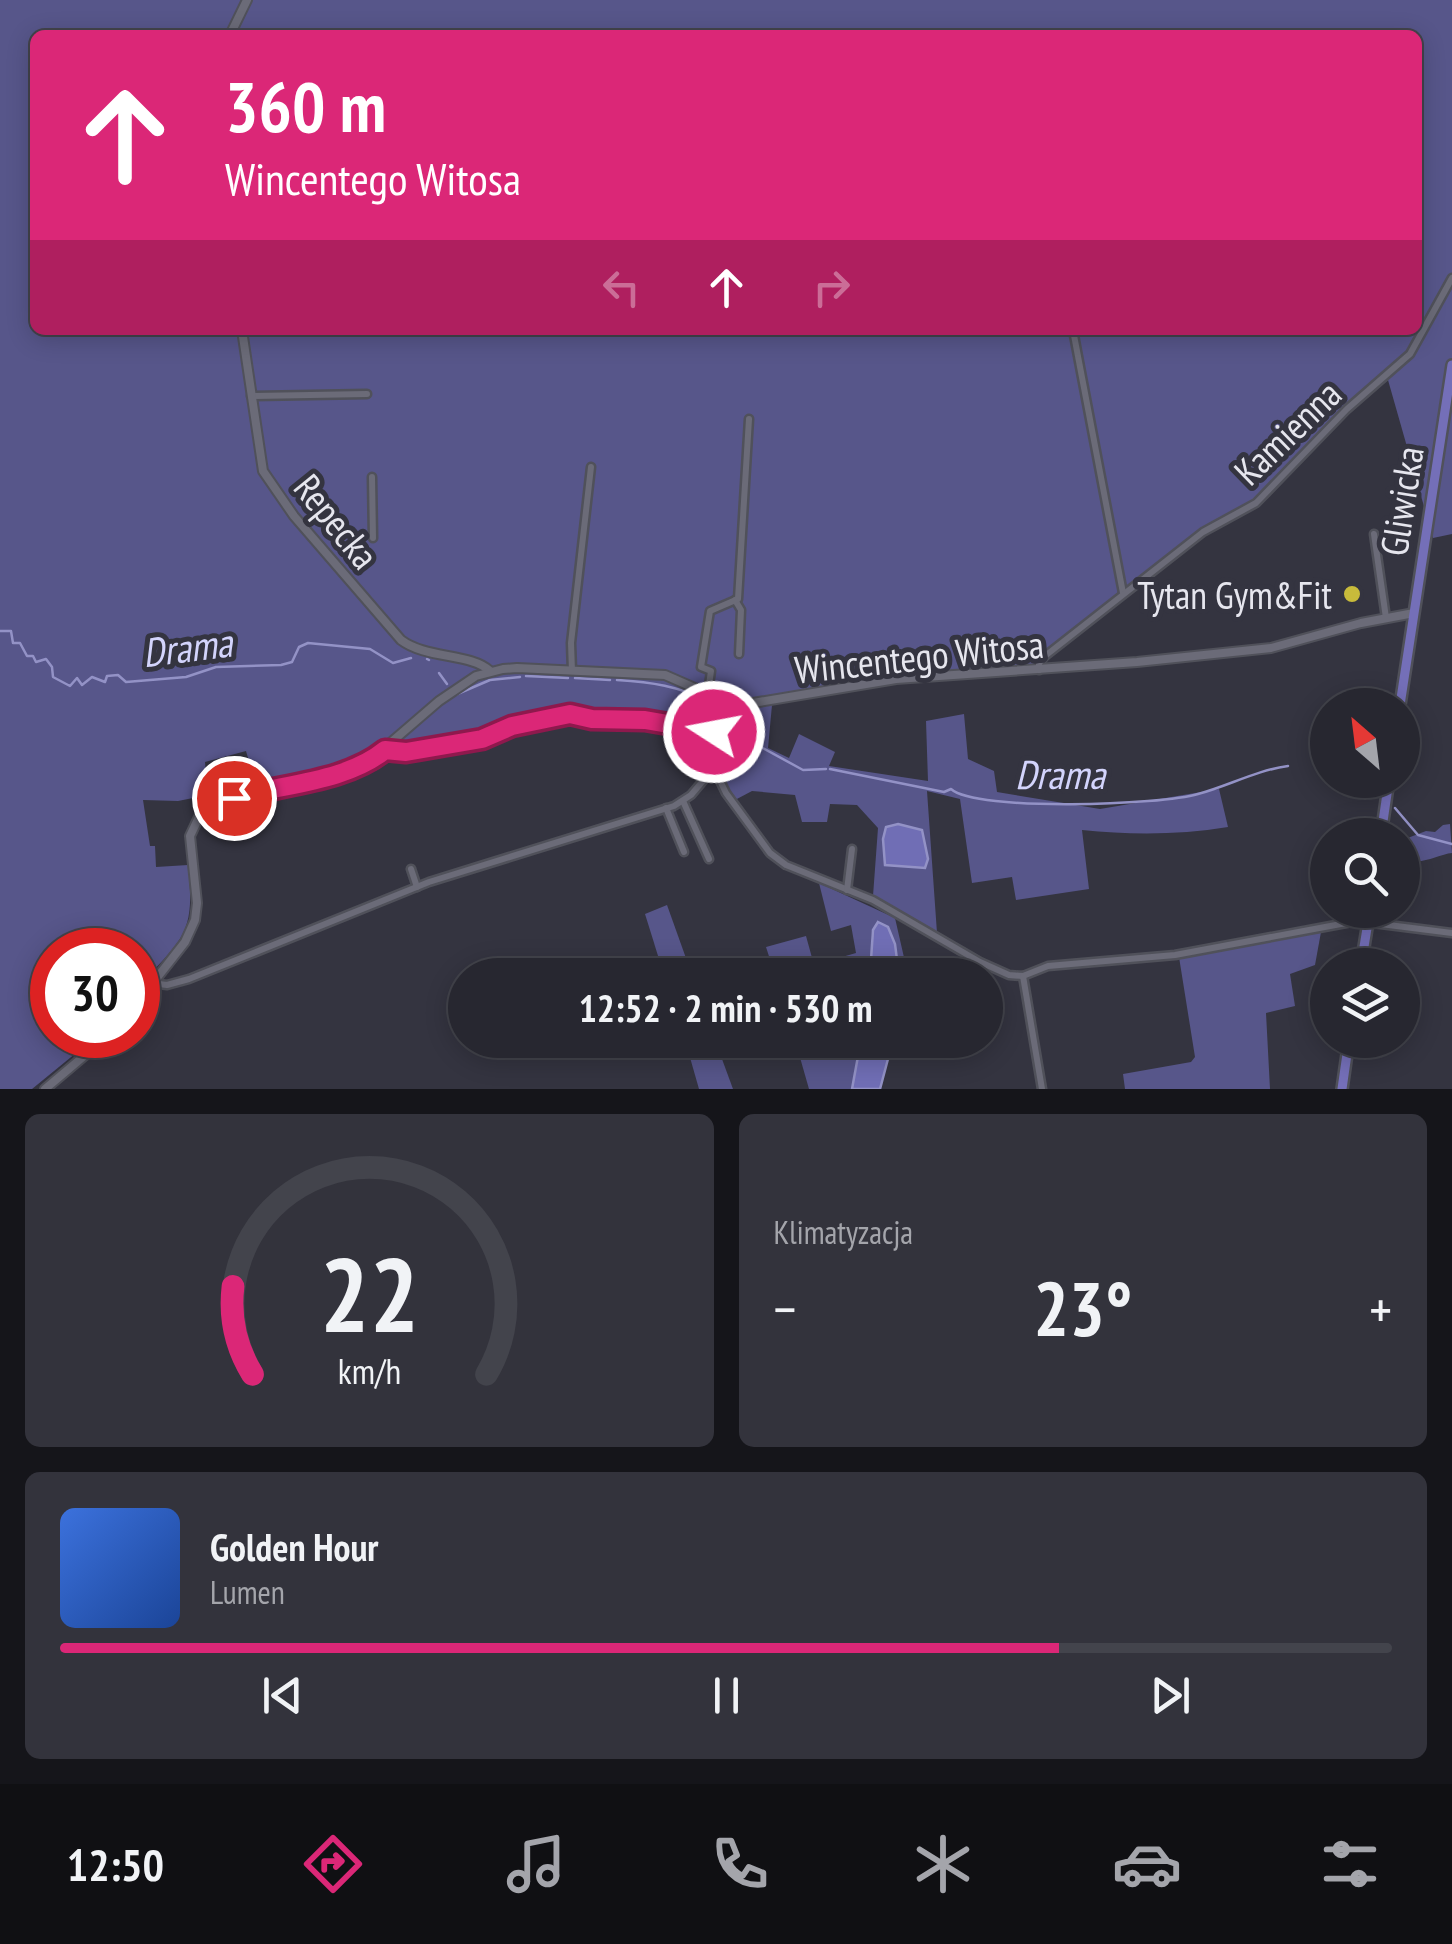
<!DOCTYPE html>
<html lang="pl">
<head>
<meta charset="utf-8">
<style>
	:root { --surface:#272730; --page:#33333c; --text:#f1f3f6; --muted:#a4a5ab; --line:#43444c; --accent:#db2777 }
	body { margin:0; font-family:"PT Sans Narrow",sans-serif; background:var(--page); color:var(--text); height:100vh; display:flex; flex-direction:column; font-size:38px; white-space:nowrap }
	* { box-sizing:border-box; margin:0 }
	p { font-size:32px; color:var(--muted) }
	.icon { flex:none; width:55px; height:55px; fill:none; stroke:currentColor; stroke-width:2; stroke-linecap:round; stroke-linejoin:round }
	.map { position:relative; height:1089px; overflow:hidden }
	.details { display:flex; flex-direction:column; gap:25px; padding:25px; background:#15151a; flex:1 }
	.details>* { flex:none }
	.hud { position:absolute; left:30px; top:30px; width:1392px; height:305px; border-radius:15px; box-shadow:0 5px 25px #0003,0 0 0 2px var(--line); background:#db2777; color:#fff; overflow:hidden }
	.needle { width:65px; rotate:332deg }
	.tools { position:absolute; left:1310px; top:688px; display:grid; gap:20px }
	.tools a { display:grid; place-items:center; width:110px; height:110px; border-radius:50%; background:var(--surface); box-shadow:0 5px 25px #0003,0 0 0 2px var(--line); font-size:50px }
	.speed { position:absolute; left:30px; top:928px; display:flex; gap:20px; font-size:50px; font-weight:700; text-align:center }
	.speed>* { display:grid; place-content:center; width:130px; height:130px; border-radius:50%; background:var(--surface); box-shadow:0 5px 25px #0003,0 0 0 2px var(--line); line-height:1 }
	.speed .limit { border:15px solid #d22; background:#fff; color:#111 }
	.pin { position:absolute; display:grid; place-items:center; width:85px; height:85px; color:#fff; margin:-42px; border:5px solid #fff; border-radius:50%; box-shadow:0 2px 10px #0007 }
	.me { position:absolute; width:110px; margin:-55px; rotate:281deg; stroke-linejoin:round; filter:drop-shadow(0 0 8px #0008) }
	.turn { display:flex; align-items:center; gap:35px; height:210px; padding:0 30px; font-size:45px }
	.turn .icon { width:130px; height:130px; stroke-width:2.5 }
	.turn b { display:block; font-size:70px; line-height:85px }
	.lanes { display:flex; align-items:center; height:95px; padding:0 30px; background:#0003; justify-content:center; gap:50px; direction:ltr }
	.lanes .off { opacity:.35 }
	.big { font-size:75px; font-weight:700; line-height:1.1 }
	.details .tile { flex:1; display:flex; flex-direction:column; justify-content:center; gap:15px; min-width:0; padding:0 35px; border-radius:15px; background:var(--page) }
	.details .dial { align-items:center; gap:0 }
	.dial svg { height:260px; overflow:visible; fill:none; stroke:var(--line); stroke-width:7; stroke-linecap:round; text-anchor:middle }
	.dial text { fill:var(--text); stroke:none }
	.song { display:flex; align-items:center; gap:30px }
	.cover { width:120px; height:120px; border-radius:15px; background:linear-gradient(135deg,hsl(220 70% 55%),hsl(220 70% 35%)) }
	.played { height:10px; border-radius:5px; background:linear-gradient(90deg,var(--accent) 75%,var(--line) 75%) }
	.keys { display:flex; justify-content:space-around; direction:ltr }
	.heat { display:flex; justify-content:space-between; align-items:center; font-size:55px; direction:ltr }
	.details .tiles { flex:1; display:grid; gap:25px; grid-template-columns:1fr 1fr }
	.tile:last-child { grid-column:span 2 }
	.trip { position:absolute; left:448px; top:958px; width:555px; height:100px; border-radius:50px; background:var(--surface); box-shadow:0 5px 25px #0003,0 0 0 2px var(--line); font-weight:700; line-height:100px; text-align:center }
	.dock { display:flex; height:160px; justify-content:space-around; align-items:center; background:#101013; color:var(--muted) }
	.dock .icon { width:70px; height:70px }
	.dock .selected { color:var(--accent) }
	.dock b { font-size:45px; color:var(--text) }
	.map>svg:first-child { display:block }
</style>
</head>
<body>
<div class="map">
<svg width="1452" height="1089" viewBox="0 0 1452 1089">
	<rect width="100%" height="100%" fill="#343440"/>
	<g fill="#57568a" fill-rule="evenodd">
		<path d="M 0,0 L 1452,0 L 1452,534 L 1433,538 L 1388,380 L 1330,427 L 1262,499 L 1200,536 L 1031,666 L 869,680 L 761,700 L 750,708 L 772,705 L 768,748 L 789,758 L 799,734 L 835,752 L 829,766 L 928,781 L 926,721 L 964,714 L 968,759 L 994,771 L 997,792 L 1100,809 L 1219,789 L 1228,827 C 1179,835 1131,835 1082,830 L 1089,889 L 1016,900 L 1012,877 L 972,883 L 960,799 L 927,791 L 937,933 L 873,896 L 878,828 L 857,805 L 830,804 L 827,822 L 802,822 L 795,795 L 752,791 L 735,800 L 718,771 L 719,730 L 715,732 L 635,719 L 575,717 L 526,722 L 257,789 L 246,751 L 205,762 L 208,795 L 178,801 L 143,800 L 150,846 L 155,846 L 156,867 L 188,865 C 196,937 182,937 138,988 L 138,950 L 52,950 L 52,1035 L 98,1035 L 32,1089 L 0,1089 ZM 35,35 L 1418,35 L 1418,330 L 35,330 Z"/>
		<path d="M 1450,824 L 1452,853 C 1440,854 1421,865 1411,860 L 1410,852 L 1403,845 L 1405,839 L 1426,831 L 1435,832 L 1443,825 Z"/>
		<path d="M 819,883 L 895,918 L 908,975 L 899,975 L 895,944 L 872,930 L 870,975 L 775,975 L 766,947 L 806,936 L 814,965 L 856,953 L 851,925 L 831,931 Z"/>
		<path d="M 667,905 L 692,975 L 664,975 L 645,914 Z"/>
		<path d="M 1321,932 L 1315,965 L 1290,974 L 1295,1006 L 1266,1013 L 1270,1089 L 1125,1089 L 1123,1074 L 1191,1062 L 1195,1057 L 1179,957 Z"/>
		<path d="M 685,1040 L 715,1040 L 733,1089 L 699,1089 Z"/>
		<path d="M 795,1040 L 861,1040 L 852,1089 L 809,1089 Z"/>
	</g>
	<g fill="#706eb5" stroke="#9392c6" stroke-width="2.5">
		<path d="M 898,824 L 922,830 L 928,859 L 925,868 L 885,865 L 883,839 L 886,827 Z"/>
		<path d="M 878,922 L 888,927 L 895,944 L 899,975 L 870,975 L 873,930 Z"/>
		<path d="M 861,1040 L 893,1040 L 880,1089 L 852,1089 Z"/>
	</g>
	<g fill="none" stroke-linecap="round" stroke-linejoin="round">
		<g stroke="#9392c6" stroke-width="2.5">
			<path d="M 0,631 L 11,631 L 13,643 L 20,643 L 27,656 L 33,656 L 36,662 L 46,659 L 52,667 L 53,677 L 70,686 L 77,678 L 82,685 L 92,677 L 105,682 L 107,676 L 118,675 L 126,682 L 186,677 L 216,667 L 281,665 L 292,662 L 299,647 L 308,643 L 370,649 L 393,663 L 411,658"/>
			<path d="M 427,659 L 429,660"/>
			<path d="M 439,673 L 447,684"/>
			<path d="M 526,676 L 568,678"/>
			<path d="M 575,678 L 610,680"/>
			<path d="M 617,680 C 651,682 679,686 710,702"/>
			<path d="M 455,695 L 490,680 L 520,677"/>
			<path d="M 739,735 L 803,770 L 826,769"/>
			<path d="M 830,769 L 944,792 L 951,789 C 977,812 1162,805 1198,794 C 1228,786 1257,770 1288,766"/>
			<path d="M 1395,808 L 1418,835 L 1452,844"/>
		</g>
		<defs>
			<g id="minor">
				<path d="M 1073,330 L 1123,593"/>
				<path d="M 251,396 L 367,394"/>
				<path d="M 372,477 L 373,538"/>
				<path d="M 1374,534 L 1386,618"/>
				<path d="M 735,600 L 741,610 L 739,654"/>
				<path d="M 1039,670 L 1039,663 L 1045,656 L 1203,532 L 1256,503 L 1347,409 L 1410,354 L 1452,278"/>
				<path d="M 572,671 L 571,643 L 591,467"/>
				<path d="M 708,692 L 711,671 L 701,667 L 710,611 L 738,599 L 749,419"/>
				<path d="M 722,700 L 713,732 L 711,762 L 726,793 L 770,853 L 786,865 L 873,900 L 980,962 L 1009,975 L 1023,976 L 1048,966 L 1175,955 L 1357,921 L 1452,933"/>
				<path d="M 385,750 L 405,752 L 482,739 L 512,726 L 569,714 L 592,719 L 645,720 L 713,732"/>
				<path d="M 683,801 L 709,859"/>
				<path d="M 666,808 L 684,852"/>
				<path d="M 411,869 L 417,887"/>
				<path d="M 847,890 L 852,849"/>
				<path d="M 1023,976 L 1042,1089"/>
				<path d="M 151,983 L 167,985 L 189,979 L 429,882 L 674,806 L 691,795 L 713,769"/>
			</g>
			<g id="tertiary">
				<path d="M 230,35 L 247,0"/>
				<path d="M 242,330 L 263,471 L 294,516 L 401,640 C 426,659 471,653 490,671"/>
				<path d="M 138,1002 L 185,942 L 195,920 L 197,903 L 190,836 L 199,817 L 233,798 L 343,773 L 367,763 L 439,701 L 476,676 L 503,669 L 517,668 L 665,675 L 722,700 L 747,704 L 896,679 L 1137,662 L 1271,648 L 1361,623 L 1414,613"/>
				<path d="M 45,1089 L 109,1035"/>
			</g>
			<g id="primary">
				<path d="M 1400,705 L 1452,365"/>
				<path d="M 1381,835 L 1389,780"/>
				<path d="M 1361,965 L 1370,910"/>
				<path d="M 1342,1089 L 1349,1040"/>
			</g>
		</defs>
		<use href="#minor" stroke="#50515a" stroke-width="11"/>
		<use href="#tertiary" stroke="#50515a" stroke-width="12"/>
		<use href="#primary" stroke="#50515a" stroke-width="14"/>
		<use href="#minor" stroke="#6b6b78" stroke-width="6"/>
		<use href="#tertiary" stroke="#6b6b78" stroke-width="8"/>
		<use href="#primary" stroke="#746fb8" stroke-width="9"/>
	</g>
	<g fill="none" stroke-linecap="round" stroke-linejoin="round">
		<defs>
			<path id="route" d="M 234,798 C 282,784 346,782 385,750 L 406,752 L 482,739 L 512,726 L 570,714 L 592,719 L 645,720 L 714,732"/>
		</defs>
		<use href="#route" stroke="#8e194d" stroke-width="25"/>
		<use href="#route" stroke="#db2777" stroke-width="18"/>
	</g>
	<circle fill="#c8bb3b" stroke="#343440" stroke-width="4" cx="1352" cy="594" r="10"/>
	<g text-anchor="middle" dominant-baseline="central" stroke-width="10" stroke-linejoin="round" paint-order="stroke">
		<g font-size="38" fill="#e6e6ee" stroke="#343440">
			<text transform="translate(1287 432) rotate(-44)">Kamienna</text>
			<text transform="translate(1401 501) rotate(-81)">Gliwicka</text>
			<text transform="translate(337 521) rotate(51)">Repecka</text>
			<text transform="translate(919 656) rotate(-6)">Wincentego Witosa</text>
		</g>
		<g font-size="38" fill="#e6e6ee" stroke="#343440" text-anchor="end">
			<text x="1332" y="594">Tytan Gym&amp;Fit</text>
		</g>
		<g font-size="40" font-style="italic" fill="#d3d4fc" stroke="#343440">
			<text transform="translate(187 647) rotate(-7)">Drama</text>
			<text x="1060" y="774">Drama</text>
		</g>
	</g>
</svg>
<div class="tools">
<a><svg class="needle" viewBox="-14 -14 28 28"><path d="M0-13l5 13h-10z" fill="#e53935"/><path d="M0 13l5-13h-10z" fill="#a4a5ab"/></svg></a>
<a><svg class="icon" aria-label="search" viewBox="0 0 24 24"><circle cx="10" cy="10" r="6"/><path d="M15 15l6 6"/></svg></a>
<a><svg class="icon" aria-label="layers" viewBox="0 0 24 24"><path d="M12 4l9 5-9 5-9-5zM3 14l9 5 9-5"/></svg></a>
</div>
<div class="speed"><div class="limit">30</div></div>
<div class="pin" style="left:234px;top:798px;background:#d93025"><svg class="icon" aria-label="arrive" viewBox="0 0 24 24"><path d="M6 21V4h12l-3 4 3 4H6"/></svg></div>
<svg class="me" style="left:714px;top:732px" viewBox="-20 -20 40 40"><circle r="17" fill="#db2777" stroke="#fff" stroke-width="3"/><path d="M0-11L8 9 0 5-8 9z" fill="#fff"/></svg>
<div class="trip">12:52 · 2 min · 530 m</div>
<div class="hud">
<div class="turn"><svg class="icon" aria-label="ahead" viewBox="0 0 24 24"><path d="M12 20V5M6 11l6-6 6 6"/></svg><div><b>360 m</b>Wincentego Witosa</div></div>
<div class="lanes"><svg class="icon off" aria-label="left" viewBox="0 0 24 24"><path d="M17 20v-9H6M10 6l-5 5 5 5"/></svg><svg class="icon" aria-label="ahead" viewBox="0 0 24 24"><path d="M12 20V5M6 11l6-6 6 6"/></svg><svg class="icon off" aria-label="right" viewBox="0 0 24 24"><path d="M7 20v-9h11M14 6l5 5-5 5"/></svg></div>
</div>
</div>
<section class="details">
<div class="tiles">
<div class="tile dial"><svg viewBox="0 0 100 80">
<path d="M14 69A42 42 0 1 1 86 69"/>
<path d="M14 69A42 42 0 0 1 8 42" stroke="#db2777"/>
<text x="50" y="56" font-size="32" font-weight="700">22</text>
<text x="50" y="72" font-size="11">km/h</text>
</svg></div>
<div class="tile"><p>Klimatyzacja</p>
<div class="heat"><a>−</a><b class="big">23°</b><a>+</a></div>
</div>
<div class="tile">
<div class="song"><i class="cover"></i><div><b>Golden Hour</b><p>Lumen</p></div></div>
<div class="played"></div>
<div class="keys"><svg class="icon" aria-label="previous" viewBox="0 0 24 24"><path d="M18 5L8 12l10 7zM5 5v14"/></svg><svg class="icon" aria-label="pause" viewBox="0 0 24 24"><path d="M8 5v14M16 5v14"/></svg><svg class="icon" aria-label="next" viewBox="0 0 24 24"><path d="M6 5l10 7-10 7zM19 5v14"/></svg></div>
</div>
</div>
</section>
<nav class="dock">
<b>12:50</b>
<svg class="icon selected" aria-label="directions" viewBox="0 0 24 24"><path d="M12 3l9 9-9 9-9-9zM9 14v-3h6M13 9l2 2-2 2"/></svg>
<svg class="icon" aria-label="music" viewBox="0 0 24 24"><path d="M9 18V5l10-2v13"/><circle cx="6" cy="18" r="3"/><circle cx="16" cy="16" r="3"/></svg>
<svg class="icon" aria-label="phone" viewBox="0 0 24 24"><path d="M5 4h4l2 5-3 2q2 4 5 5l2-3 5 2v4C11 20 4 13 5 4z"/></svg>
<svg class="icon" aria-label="climate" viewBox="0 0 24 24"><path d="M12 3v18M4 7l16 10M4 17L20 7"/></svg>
<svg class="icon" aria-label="car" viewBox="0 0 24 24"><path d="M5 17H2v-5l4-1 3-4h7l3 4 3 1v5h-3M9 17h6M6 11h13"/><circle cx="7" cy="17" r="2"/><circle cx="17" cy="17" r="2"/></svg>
<svg class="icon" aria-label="filters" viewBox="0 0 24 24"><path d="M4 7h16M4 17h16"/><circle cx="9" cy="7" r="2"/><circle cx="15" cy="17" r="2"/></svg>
</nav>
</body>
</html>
